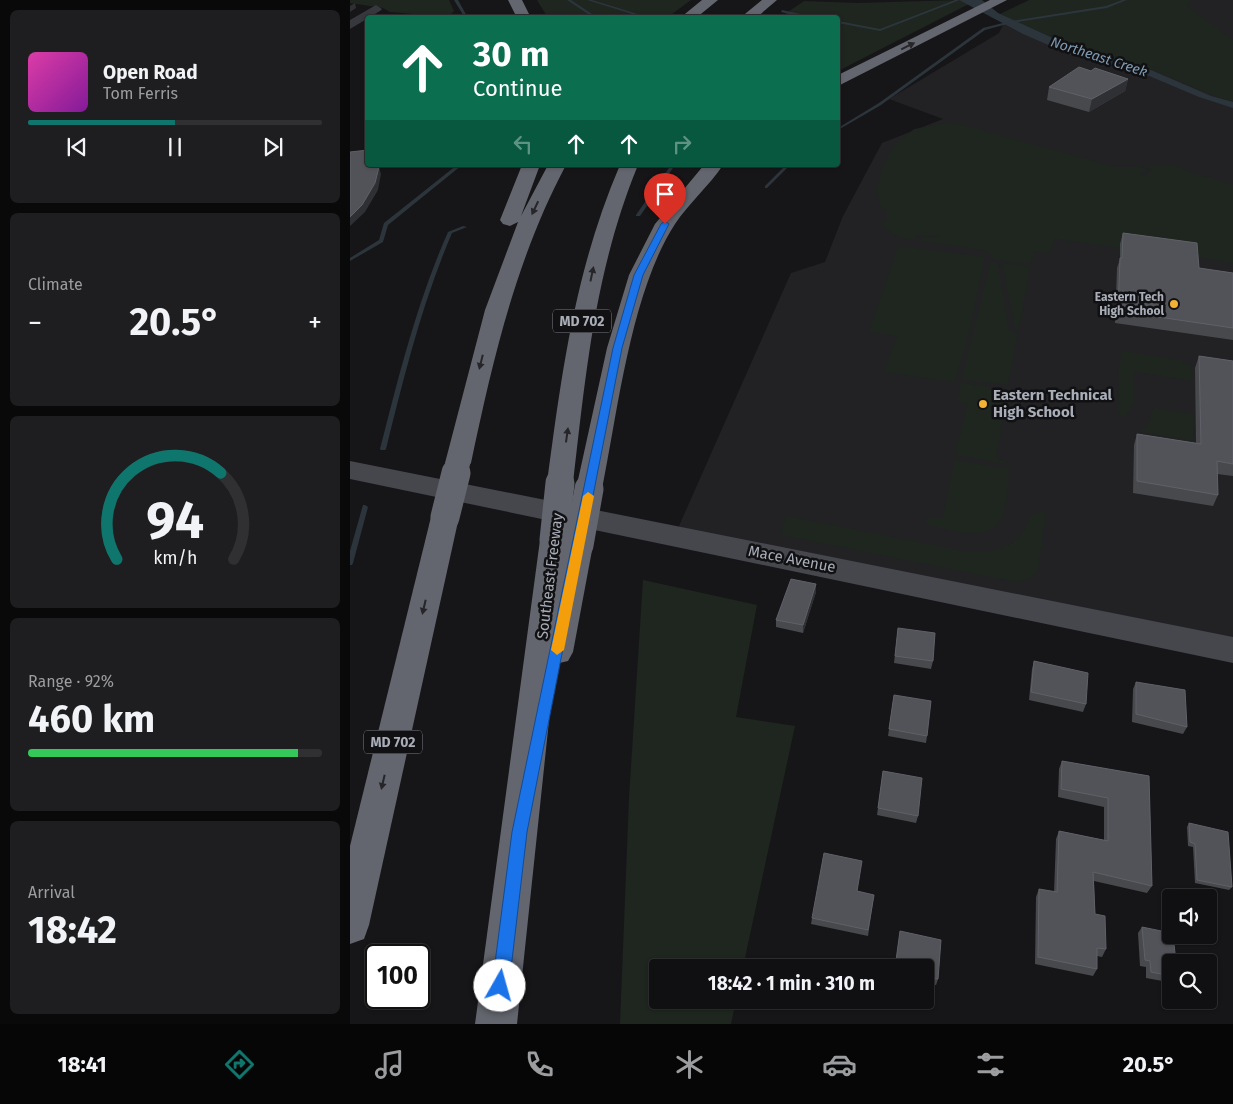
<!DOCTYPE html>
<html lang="en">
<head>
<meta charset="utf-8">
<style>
	:root { --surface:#101012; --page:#1e1e20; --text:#f1f3f6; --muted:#9c9d9f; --line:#303032; --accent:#0f766e }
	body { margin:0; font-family:"Fira Sans",sans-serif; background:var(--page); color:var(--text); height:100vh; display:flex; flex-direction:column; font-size:19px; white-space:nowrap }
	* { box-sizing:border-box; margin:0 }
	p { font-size:16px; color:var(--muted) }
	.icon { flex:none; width:28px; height:28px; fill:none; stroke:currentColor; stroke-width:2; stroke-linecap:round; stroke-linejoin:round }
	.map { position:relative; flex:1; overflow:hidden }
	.drawer { display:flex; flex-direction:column; gap:10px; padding:10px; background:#09090a; width:350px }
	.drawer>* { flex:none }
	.top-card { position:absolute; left:15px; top:15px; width:475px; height:152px; border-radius:5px; box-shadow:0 1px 4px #0004,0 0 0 1px var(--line); background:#0b6e4f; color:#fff; overflow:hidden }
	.controls { position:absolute; left:812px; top:889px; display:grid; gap:10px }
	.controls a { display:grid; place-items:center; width:55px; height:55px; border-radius:5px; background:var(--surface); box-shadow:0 1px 4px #0004,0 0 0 1px var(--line); font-size:25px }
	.speed { position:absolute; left:15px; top:944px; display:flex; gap:10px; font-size:25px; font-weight:700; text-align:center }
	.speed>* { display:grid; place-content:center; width:65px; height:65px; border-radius:50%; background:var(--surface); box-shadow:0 1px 4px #0004,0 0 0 1px var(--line); line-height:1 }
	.speed .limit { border:2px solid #111; border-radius:8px; background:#fff; color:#111 }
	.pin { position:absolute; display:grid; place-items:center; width:42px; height:42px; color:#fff; margin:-51px -21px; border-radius:50% 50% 50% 0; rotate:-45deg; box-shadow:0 0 5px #0007 }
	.pin .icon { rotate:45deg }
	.me { position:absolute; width:55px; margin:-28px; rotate:7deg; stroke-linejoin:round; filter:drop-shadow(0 0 4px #0008) }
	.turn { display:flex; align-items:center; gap:18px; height:105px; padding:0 25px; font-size:22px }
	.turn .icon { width:65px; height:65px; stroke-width:2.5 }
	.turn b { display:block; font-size:35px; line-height:42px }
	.lanes { display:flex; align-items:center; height:48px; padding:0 25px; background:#0003; justify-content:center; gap:25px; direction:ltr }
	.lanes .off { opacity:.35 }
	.big { font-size:38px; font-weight:700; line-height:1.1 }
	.drawer .tile { flex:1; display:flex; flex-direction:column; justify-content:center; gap:8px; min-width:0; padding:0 18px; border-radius:8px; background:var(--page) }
	.drawer .dial { align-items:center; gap:0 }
	.dial svg { height:130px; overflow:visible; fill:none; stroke:var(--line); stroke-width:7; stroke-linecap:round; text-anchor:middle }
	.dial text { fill:var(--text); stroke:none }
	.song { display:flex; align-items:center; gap:15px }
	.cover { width:60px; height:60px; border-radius:8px; background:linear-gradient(135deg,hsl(320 70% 55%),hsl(290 70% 35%)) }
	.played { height:5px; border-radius:2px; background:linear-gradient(90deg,var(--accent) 50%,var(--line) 50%) }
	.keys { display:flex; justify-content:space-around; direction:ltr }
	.heat { display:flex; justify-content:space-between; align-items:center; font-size:28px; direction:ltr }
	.charge { height:8px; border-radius:4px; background:linear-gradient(90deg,#34c759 92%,var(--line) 0) }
	.trip { position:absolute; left:299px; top:959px; width:285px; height:50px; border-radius:5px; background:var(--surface); box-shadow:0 1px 4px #0004,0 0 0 1px var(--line); font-weight:700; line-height:50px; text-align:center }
	.tabs { display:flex; height:80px; justify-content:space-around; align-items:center; background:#060607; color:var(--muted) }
	.tabs .icon { width:35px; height:35px }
	.tabs .current { color:var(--accent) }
	.tabs b { font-size:22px; color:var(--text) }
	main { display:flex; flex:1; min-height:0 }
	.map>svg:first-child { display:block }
</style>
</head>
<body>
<main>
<section class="drawer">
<div class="tile">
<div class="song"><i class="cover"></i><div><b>Open Road</b><p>Tom Ferris</p></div></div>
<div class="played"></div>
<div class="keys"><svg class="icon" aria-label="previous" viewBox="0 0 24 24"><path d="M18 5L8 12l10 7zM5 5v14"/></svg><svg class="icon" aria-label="pause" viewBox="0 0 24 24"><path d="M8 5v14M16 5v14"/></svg><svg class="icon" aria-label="next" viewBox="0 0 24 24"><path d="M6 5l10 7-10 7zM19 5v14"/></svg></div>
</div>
<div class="tile"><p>Climate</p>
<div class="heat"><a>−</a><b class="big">20.5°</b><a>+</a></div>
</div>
<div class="tile dial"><svg viewBox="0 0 100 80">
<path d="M14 69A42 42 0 1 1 86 69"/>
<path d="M14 69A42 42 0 0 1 78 16" stroke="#0f766e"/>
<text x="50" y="56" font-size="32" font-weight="700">94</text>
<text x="50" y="72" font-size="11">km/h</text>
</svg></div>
<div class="tile"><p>Range · 92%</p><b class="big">460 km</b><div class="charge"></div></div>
<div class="tile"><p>Arrival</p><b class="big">18:42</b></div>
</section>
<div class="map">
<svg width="883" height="1024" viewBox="0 0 883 1024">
	<rect width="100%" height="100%" fill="#161618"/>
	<path fill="#222225" d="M 685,0 L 883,0 L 883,650 L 325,535 L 441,273 L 475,262 L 493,216 L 532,143 L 593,119 L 539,99 L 649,33 L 654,23 Z"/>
	<g fill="#1e261f">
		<path d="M 0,0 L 99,0 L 104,11 L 98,17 L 40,12 L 33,8 L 0,3 Z"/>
		<path d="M 187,0 L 341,0 L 318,17 L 198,18 Z"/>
		<path d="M 609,0 L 619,4 L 488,71 L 488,18 L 429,18 L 454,1 L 508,3 Z"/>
		<path d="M 679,0 L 842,0 L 837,6 L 883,40 L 883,102 C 852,93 824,77 794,67 C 745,51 696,38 650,14 Z"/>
		<path d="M 597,123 L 616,126 L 765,167 L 790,167 L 798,169 L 789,175 L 791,177 L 803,170 L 795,166 L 824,165 L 856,178 L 858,177 L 883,185 L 883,263 L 771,244 L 770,248 L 705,239 L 700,253 L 685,251 L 680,264 L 644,260 L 641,258 L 641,254 L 633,250 L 571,241 L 570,238 L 589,237 L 589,235 L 566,235 L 566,239 L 563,240 L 549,237 L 535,229 L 533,226 L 533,222 L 537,221 L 537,210 L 531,209 L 527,189 L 530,175 L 538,155 L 546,144 L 564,129 Z"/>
		<path d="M 548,246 L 635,257 L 616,346 L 604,382 L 534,372 L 547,336 L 519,332 Z"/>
		<path d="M 640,263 L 648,263 L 659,331 L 667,333 L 667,337 L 658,385 L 614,380 L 612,378 Z"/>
		<path d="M 652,263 L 680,267 L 669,329 L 665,329 Z"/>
		<path d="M 772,351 L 830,360 L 834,364 L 841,365 L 841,381 L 783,371 L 783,404 L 775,418 L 768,414 L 769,368 Z"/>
		<path d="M 614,383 L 658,390 L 646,457 L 661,465 L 605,455 L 618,404 L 608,401 L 611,384 Z"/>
		<path d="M 803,408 L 844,415 L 843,441 L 789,432 L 799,424 Z"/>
		<path d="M 605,460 L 660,469 C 657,485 658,505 651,519 C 639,544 598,529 578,525 L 574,519 L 593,517 Z"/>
		<path d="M 693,511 L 696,515 L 688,571 L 680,578 L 665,582 L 431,535 L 436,516 L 618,552 C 648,552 670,548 680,516 Z"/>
		<path d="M 293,580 L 407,605 L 386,717 L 445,726 L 393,967 L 308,968 L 308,1000 L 386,1000 L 381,1024 L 270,1024 L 279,798 Z"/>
	</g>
	<path fill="#2c353c" d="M 609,0 L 632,0 L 648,13 L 705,39 L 794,67 L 861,96 L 883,102 L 883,108 L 849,97 L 785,70 L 726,57 L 673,34 Z"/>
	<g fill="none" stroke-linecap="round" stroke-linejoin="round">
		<g fill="#2c353c" fill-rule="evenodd">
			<path d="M 104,0 L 108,0 L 118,18 L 115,18 Z"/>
			<path d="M 217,0 L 221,0 L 248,18 L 244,18 Z"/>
			<path d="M 237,0 L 242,0 L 301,18 L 295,18 Z"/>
			<path d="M 605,0 L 610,0 L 530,31 L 488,23 L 488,21 L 530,29 Z"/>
			<path d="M 772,0 L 777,0 L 757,8 L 661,23 L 635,30 L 531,105 L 488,130 L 488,128 L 529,103 L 633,28 L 661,21 L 756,6 Z"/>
			<path d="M 432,10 L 464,17 L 465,18 L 457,18 L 431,12 Z"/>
			<path d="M 107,165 L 112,165 L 38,225 L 33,242 L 0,261 L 0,258 L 29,240 L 34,223 Z"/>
			<path d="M 321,165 L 325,165 L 290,216 L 286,216 L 286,215 Z"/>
			<path d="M 436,165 L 440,165 L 417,188 L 415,188 L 415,186 Z"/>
			<path d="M 113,226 L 117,227 L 102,233 C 72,303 54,376 36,449 L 35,450 L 31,450 L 30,449 C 49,375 67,302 98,232 Z"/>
			<path d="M 13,505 L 15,505 L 18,507 L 3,563 L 2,565 L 0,565 L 0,551 Z"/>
		</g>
		<path fill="#37383d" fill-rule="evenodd" d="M 26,5 L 32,9 L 30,11 L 0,29 L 0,20 Z"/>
		<path fill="#45474d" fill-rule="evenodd" d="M 0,461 L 883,637 L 883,663 L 0,479 Z"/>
		<g fill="#63666e" fill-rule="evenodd">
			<path d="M 158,0 L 172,0 L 181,18 L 167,18 Z"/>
			<path d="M 352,0 L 368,0 L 346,18 L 330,18 Z"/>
			<path d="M 412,0 L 427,0 L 406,18 L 390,18 Z"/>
			<path d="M 640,0 L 657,0 L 488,86 L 488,75 Z"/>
			<path d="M 172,165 L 190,165 L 171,216 L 198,165 L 216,165 C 166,259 143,359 121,463 L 117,469 L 108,472 L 99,469 L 95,463 L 135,310 L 168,222 L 160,226 L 153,224 L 150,220 Z"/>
			<path d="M 270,165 L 288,165 C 245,270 236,372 223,483 L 219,490 L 210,492 L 201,490 L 197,483 C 212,371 225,270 270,165 Z"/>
			<path d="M 354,165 L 373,165 C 359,186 339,203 325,224 C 281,292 268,410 252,489 L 248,496 L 239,498 L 230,496 L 226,489 L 257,348 L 279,275 L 305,224 Z"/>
			<path d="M 95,507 L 105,510 L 109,517 L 19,925 L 14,939 L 0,944 L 0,846 L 81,517 L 85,510 Z"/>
			<path d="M 204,530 L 214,533 L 218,540 L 229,534 L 239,538 L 243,545 L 223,652 L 218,661 L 205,664 L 167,1024 L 125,1024 L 190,540 L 194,533 Z"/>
		</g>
		<path stroke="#63666e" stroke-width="24" d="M 105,474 L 108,463"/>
		<g stroke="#63666e" stroke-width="29">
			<path d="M 95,517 L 106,473"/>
			<path d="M 204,540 L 210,483"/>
			<path d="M 229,545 L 239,489"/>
		</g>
	</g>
	<g fill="#47494d">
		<path d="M 778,79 L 775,91 L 739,112 L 697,100 L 699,87 Z"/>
		<path d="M 773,233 L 849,268 L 883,273 L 883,340 L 765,323 L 767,268 L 770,259 L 770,244 Z"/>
		<path d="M 849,356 L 883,361 L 883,476 L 867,474 L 868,495 L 863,506 L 783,493 L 784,445 L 787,434 L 846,443 L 845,368 Z"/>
		<path d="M 466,584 L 466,592 L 453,633 L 426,627 L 426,620 Z"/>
		<path d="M 548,628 L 583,661 L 581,669 L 544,663 Z"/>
		<path d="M 684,661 L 736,704 L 733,712 L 679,700 L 682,669 Z"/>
		<path d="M 786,682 L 837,727 L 833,734 L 782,722 L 783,689 Z"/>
		<path d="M 544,695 L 577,736 L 576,743 L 538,736 Z"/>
		<path d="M 712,761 L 799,776 L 802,886 L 797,893 L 744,881 L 745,914 L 756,949 L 752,957 L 747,956 L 747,969 L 743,976 L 685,964 L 686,897 L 689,889 L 704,892 L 706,839 L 709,831 L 754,840 L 754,807 L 708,797 L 709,769 Z"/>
		<path d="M 533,771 L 568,816 L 566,823 L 527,815 Z"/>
		<path d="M 839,823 L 882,887 L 879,890 L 845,883 L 843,847 L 838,846 L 837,827 Z"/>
		<path d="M 508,892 L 524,895 L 518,936 L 461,924 L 462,918 Z"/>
		<path d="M 792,927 L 821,962 L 821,978 L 818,982 L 796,978 L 796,967 L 790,966 L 788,933 Z"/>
		<path d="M 550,931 L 588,979 L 586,985 L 575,983 L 575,968 L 545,968 Z"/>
	</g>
	<g fill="#2f3033">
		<path d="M 5,3 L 6,8 L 0,12 L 0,6 Z"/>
		<path d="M 778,79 L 775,91 L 739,112 L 742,99 Z"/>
		<path d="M 29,167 L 31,174 L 28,190 L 15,212 L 0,226 L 0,217 Z"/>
		<path d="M 466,584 L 466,592 L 453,633 L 453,625 Z"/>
	</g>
	<g fill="#525359" stroke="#5f6168">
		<path d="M 729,67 L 741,71 L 745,68 L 778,79 L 742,99 L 699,87 Z"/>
		<path d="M 18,150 L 18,165 L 24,165 L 24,167 L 29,167 L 25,183 L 12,205 L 0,217 L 0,152 Z"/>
		<path d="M 773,233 L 847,243 L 849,268 L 883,273 L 883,328 L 768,311 L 770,258 L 772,258 Z"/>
		<path d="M 849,356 L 883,361 L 883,464 L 867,461 L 868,495 L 787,481 L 787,434 L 851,444 Z"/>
		<path d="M 441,579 L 466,584 L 453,625 L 426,620 Z"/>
		<path d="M 548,628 L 585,633 L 583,661 L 545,656 Z"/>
		<path d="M 684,661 L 738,673 L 736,704 L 681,692 Z"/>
		<path d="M 786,682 L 835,690 L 837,727 L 786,714 Z"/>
		<path d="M 544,695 L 581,701 L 577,736 L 539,729 Z"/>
		<path d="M 712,761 L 799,776 L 802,886 L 743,872 L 745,914 L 755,916 L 756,949 L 747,948 L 747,969 L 688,957 L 689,889 L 707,892 L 709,831 L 758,841 L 758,798 L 711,789 Z"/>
		<path d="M 533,771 L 572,778 L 568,816 L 528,808 Z"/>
		<path d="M 839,823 L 878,832 L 882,887 L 847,880 L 845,844 L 840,842 Z"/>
		<path d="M 474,853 L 512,861 L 507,891 L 524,895 L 518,930 L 462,918 Z"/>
		<path d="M 792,927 L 821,933 L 821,935 L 823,935 L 826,962 L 821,962 L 821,976 L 801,972 L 800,961 L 795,960 Z"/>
		<path d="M 550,931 L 591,940 L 588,979 L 575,977 L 575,968 L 545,968 Z"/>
	</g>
	<defs><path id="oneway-solid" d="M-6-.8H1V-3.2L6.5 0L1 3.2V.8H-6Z" transform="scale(1.25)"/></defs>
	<g fill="#26262a">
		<use href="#oneway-solid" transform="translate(558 46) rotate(-26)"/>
		<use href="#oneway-solid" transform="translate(185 208) rotate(115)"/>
		<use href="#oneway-solid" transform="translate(242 274) rotate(-78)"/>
		<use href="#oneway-solid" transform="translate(131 362) rotate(104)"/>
		<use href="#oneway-solid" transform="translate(217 435) rotate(-82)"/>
		<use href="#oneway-solid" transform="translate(74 607) rotate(103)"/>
		<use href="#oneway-solid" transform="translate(33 782) rotate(103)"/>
	</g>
	<path fill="#1a73e8" stroke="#114b97" d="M 315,221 L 319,224 L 293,275 L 272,348 L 177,832 L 159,986 L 156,992 L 150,994 L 145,992 L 142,986 L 162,832 L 263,348 L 284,275 L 311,224 Z"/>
	<path fill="#f59e0b" d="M 238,492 L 244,496 L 214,650 L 207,655 L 201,650 L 233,496 Z"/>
	<g fill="#f2b134" stroke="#111113" stroke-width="2">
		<circle cx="824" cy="304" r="5"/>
		<circle cx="633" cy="404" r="5"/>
	</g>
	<g text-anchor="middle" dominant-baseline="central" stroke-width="5" stroke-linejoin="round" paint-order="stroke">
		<g font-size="12" font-weight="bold" fill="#a8adb8" stroke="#111113" text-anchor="end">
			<text x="814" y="297">Eastern Tech<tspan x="814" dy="14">High School</tspan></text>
		</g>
		<g font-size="14" font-style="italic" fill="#7f9bb3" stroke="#111113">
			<text transform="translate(749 57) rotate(18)">Northeast Creek</text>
		</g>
		<g fill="#111113" stroke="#7b7e86" stroke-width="1">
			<rect x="203" y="309.5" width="58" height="23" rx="4"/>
			<rect x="14" y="730.5" width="58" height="23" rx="4"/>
		</g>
		<g font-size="14" font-weight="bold" fill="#a8adb8">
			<text x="232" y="321">MD 702</text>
			<text x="43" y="742">MD 702</text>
		</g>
		<g font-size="15" font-weight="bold" fill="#a8adb8" stroke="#111113" text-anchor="start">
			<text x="643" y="395">Eastern Technical<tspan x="643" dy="17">High School</tspan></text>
		</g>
		<g font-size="15" fill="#a8adb8" stroke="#111113">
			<text transform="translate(442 559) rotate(11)">Mace Avenue</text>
			<text transform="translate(200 576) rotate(-83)">Southeast Freeway</text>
		</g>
	</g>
</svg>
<div class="controls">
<a><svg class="icon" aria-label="sound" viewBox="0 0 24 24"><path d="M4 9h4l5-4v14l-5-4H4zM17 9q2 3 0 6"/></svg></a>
<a><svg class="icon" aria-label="search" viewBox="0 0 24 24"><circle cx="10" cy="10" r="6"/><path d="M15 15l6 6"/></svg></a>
</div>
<div class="speed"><div class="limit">100</div></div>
<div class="pin" style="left:315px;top:224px;background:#d93025"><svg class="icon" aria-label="arrive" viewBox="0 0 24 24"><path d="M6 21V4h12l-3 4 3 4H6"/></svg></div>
<svg class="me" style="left:150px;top:986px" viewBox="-20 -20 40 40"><circle r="19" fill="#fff"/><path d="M0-13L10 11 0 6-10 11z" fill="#1a73e8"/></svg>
<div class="trip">18:42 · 1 min · 310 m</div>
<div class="top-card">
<div class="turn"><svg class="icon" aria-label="ahead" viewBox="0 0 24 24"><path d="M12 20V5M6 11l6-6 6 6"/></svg><div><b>30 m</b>Continue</div></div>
<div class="lanes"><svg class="icon off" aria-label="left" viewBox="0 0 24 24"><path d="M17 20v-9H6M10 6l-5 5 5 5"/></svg><svg class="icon" aria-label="ahead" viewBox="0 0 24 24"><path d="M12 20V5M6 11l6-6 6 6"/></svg><svg class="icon" aria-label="ahead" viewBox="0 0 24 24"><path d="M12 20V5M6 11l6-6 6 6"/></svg><svg class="icon off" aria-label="right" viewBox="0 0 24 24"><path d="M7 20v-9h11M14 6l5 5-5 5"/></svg></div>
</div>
</div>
</main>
<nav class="tabs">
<b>18:41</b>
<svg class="icon current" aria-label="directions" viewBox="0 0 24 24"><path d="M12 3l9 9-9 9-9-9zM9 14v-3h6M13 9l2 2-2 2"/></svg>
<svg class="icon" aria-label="music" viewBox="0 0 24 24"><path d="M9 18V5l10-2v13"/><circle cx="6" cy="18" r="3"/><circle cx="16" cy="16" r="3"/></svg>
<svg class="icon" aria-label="phone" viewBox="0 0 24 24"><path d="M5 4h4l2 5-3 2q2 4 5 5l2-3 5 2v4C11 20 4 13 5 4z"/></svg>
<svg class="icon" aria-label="climate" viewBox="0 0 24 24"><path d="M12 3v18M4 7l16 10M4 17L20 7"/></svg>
<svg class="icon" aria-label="car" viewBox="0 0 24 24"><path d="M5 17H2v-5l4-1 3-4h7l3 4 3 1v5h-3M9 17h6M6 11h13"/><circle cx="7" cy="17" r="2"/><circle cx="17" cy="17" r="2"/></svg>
<svg class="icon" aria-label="filters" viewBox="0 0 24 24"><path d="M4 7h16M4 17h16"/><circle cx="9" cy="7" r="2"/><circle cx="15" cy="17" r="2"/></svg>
<b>20.5°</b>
</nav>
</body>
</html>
